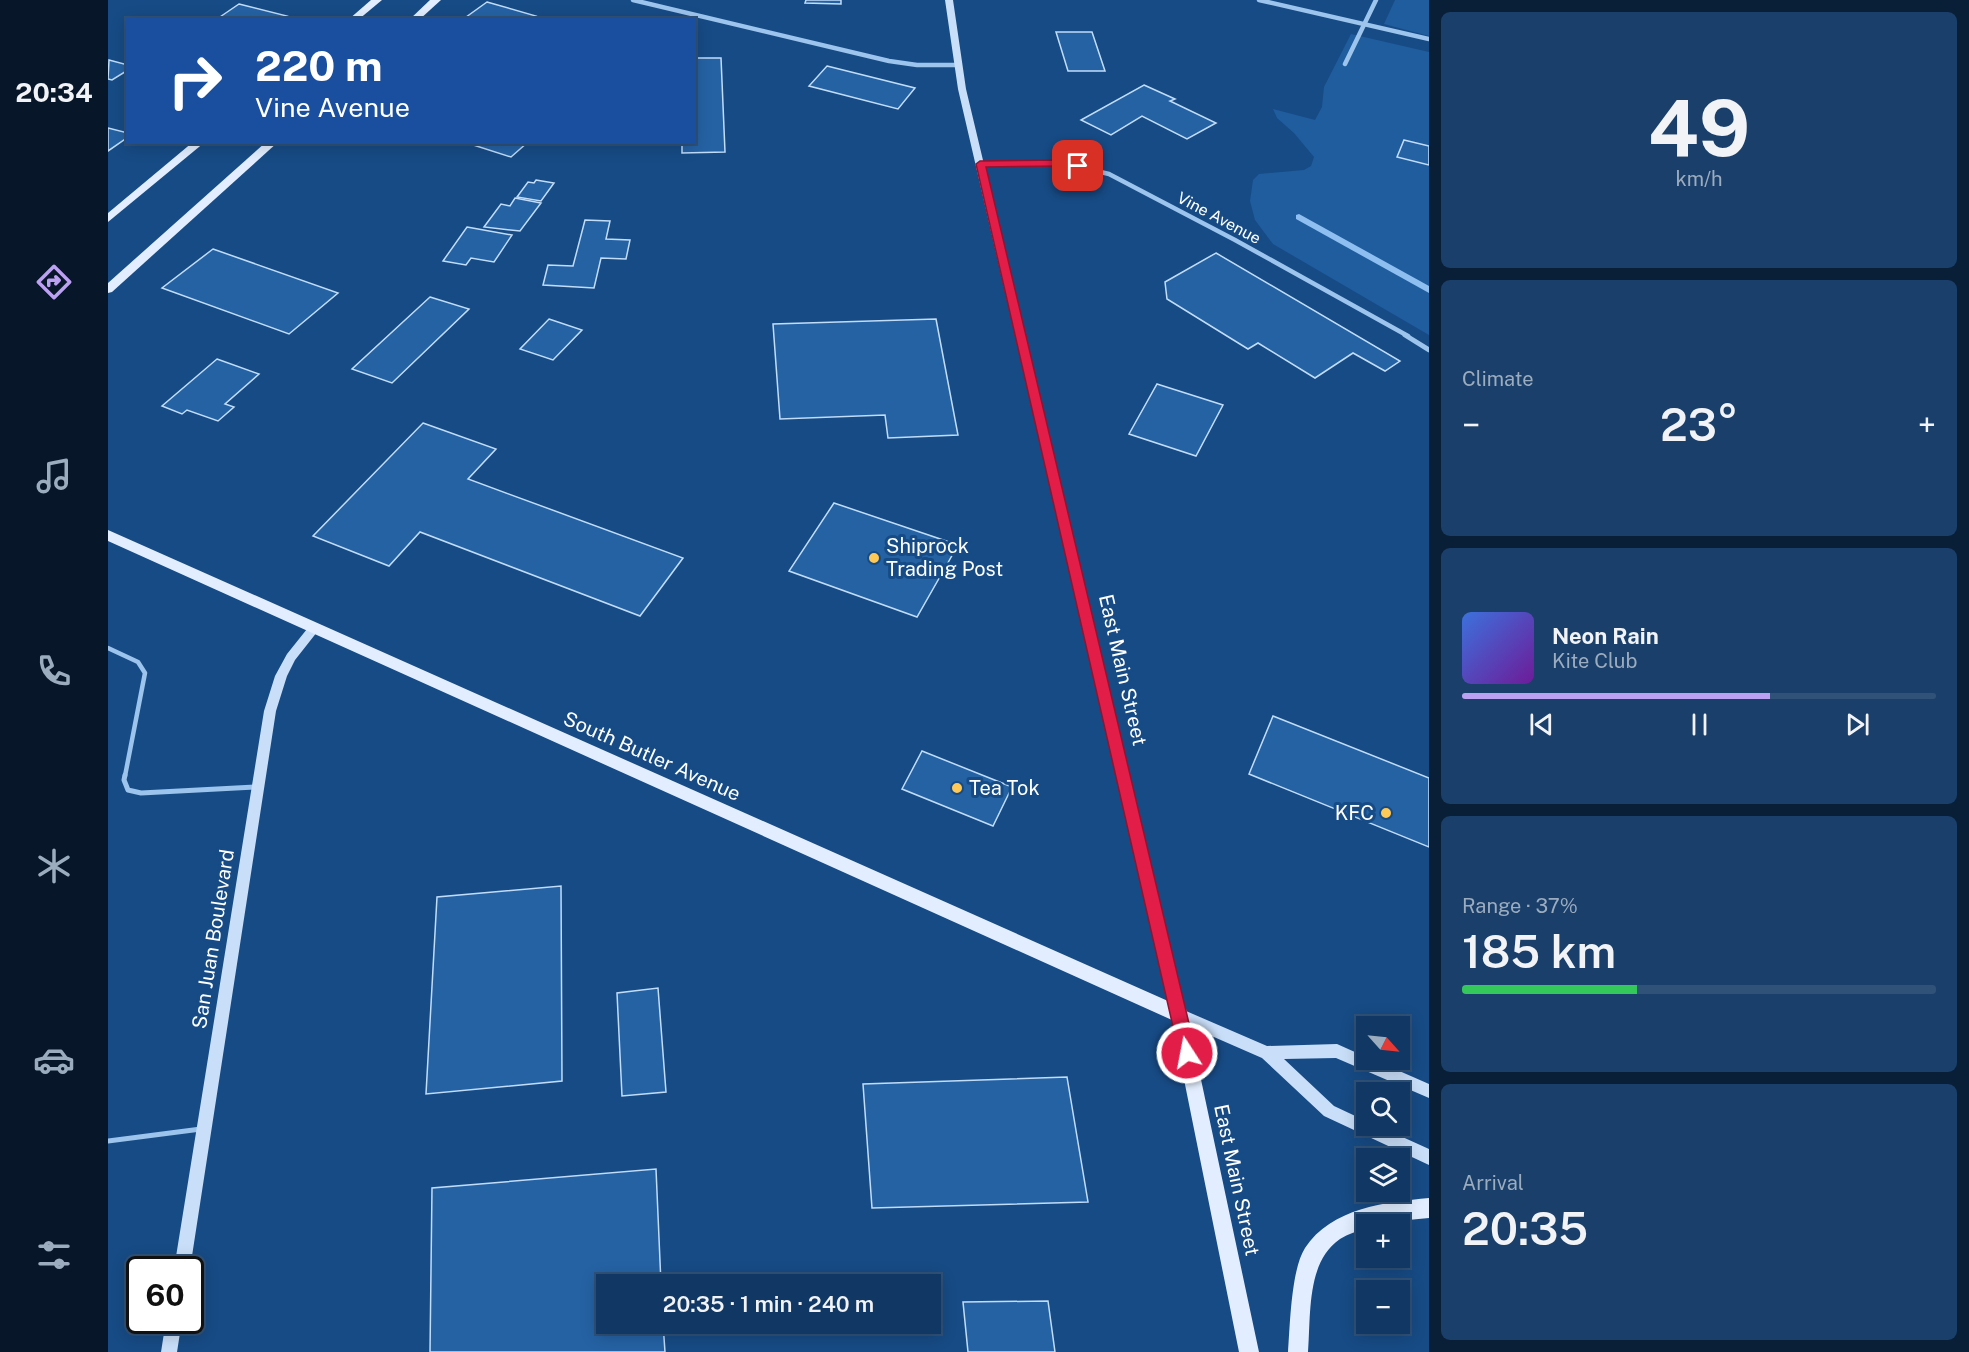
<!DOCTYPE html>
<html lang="en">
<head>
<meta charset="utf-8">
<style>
	:root { --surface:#113864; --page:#1a3f6a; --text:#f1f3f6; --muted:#9cacbf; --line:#305278; --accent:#bca0f2 }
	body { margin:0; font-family:"Public Sans",sans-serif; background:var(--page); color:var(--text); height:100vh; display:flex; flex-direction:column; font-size:22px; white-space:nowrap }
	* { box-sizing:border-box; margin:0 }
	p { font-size:20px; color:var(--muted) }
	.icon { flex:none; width:33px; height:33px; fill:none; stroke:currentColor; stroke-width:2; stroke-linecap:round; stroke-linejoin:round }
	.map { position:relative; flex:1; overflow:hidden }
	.drawer { display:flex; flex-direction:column; gap:12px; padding:12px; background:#091f37; width:540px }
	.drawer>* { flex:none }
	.top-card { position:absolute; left:18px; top:18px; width:570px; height:126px; border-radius:0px; box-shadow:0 3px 15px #0003,0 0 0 2px var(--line); background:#1a4fa0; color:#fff; overflow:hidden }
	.needle { width:39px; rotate:117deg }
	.buttons { position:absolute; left:1248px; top:1016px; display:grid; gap:12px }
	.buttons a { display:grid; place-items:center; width:54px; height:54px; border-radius:0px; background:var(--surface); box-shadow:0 3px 15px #0003,0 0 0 2px var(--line); font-size:30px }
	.speed { position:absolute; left:18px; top:1256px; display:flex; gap:12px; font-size:30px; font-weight:700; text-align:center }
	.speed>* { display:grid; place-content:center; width:78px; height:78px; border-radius:50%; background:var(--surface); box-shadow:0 3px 15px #0003,0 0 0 2px var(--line); line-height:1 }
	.speed .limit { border:3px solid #111; border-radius:9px; background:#fff; color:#111 }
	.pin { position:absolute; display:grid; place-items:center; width:51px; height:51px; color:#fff; margin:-26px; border-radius:12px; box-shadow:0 3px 9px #0006 }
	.me { position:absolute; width:66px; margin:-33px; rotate:349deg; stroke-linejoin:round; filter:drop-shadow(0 0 4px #0008) }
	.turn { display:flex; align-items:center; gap:21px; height:126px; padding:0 30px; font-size:27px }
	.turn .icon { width:78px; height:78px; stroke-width:2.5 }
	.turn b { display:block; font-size:42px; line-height:51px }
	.big { font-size:45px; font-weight:600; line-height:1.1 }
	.drawer .widget { flex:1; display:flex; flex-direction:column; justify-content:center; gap:9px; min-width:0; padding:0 21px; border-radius:9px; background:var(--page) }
	.drawer .dial { align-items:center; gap:0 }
	.dial b { font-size:78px; line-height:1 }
	.song { display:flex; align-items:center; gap:18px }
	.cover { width:72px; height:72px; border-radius:9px; background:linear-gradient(135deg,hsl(220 70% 55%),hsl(280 70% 35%)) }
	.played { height:6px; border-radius:3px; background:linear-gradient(90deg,var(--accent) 65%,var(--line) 65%) }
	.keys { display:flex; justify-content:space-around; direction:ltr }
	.heat { display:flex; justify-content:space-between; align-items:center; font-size:33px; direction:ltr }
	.charge { height:9px; border-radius:4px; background:linear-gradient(90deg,#34c759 37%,var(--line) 0) }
	.trip { position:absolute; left:488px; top:1274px; width:345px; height:60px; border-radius:0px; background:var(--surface); box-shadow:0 3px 15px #0003,0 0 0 2px var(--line); font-weight:600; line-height:60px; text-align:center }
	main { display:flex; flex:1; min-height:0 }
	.tabs { display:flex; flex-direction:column; width:108px; justify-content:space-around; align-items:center; background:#071628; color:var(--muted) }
	.tabs .icon { width:42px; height:42px }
	.tabs .current { color:var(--accent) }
	.tabs b { font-size:27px; color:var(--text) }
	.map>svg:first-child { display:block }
</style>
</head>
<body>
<main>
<nav class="tabs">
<b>20:34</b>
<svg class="icon current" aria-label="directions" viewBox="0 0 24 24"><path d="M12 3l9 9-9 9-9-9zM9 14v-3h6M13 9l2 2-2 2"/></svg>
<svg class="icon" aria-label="music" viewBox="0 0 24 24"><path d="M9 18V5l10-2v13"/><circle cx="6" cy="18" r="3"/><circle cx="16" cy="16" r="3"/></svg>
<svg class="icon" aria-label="phone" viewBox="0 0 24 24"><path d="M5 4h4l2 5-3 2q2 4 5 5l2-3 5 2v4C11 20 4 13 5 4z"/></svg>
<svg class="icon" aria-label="climate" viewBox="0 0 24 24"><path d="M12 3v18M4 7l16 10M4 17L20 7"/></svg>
<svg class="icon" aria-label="car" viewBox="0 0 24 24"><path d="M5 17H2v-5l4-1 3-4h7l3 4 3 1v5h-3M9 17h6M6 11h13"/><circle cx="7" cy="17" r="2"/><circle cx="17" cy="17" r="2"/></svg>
<svg class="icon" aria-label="filters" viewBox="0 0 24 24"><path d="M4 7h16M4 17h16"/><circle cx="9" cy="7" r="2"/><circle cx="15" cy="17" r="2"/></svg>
</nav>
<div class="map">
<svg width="1321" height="1352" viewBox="0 0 1321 1352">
	<rect width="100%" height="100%" fill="#174b85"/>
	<g fill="#1f5d9f">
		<path d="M 1287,0 L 1321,0 L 1321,36 L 1276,24 Z"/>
		<path d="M 1243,34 L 1321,52 L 1321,335 L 1165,244 L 1147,220 L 1142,201 L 1145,180 L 1151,174 L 1196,170 L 1203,166 L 1206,157 L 1186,133 L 1169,118 L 1165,109 L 1207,120 L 1214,107 L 1216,87 Z"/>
	</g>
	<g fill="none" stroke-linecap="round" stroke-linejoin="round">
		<path fill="#8ebff0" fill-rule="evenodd" d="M 1191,214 L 1321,286 L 1321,293 L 1188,219 L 1188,215 Z"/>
	</g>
	<g fill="#2562a4" stroke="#c1ddfa" stroke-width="1.5">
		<path d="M 698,0 L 733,0 L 733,4 L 697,3 Z"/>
		<path d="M 379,2 L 428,16 L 424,20 L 354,20 Z"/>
		<path d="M 131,4 L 179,16 L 174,20 L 109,19 Z"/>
		<path d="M 948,32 L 984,32 L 997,71 L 960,71 Z"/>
		<path d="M 586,58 L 613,58 L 617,152 L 574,153 L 574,142 L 586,142 Z"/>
		<path d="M 1,60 L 20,65 L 20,70 L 4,80 L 0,79 Z"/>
		<path d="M 719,66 L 807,88 L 790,109 L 701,86 Z"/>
		<path d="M 1036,85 L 1067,99 L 1062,101 L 1108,123 L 1079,139 L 1034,116 L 1003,135 L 973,120 Z"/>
		<path d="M 0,128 L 20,133 L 20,137 L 0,151 Z"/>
		<path d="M 1296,140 L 1321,146 L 1321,165 L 1289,157 Z"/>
		<path d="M 356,142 L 420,142 L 403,157 Z"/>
		<path d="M 428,180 L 446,183 L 433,201 L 409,197 L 420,182 L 426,183 Z"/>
		<path d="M 407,198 L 433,203 L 412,231 L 376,227 L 393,204 L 402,206 Z"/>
		<path d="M 477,220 L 502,221 L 498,239 L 522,240 L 518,259 L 493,258 L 486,288 L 435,285 L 440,265 L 465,266 Z"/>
		<path d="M 359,227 L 404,235 L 386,262 L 363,258 L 358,265 L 335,261 Z"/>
		<path d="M 105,249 L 230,293 L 181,334 L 54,288 Z"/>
		<path d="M 1108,253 L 1292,361 L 1277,371 L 1245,353 L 1207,378 L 1150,343 L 1140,349 L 1059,299 L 1057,282 Z"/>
		<path d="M 322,297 L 361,309 L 284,383 L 244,369 Z"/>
		<path d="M 441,319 L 474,330 L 445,360 L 412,349 Z"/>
		<path d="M 828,319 L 850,435 L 780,438 L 777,415 L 672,419 L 665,324 Z"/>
		<path d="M 109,359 L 151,374 L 117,404 L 126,407 L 110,421 L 79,410 L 74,414 L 54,406 Z"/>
		<path d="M 1049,384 L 1115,405 L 1088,456 L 1021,434 Z"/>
		<path d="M 315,423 L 388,449 L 360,479 L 575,558 L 532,616 L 312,532 L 281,566 L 205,536 Z"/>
		<path d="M 726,503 L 850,545 L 809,617 L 681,571 Z"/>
		<path d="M 1165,716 L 1321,778 L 1321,847 L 1141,774 Z"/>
		<path d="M 814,751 L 904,787 L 885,826 L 794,789 Z"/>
		<path d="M 453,886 L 454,1081 L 318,1094 L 329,897 Z"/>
		<path d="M 550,988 L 558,1092 L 514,1096 L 509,993 Z"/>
		<path d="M 959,1077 L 980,1202 L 764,1208 L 755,1084 Z"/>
		<path d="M 548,1169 L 553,1284 L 498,1284 L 498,1323 L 555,1323 L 557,1352 L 322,1352 L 324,1188 Z"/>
		<path d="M 940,1301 L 947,1352 L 860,1352 L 855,1302 Z"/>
	</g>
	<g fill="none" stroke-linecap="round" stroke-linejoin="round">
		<path stroke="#9cc4ed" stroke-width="4.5" d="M 0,648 L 30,662 L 37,673 L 17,776"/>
		<g stroke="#9cc4ed" stroke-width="5">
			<path d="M 17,775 L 16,780 L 20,790 L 33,793 L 147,787"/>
			<path d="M 0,1141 L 93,1129"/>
		</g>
		<g stroke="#9cc4ed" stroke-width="4.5">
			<path d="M 525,0 L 781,61 L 809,65 L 851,65"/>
			<path d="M 1151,0 L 1321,39"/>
			<path d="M 1237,64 L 1268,0"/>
			<path d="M 872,164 L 955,163 L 1001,174 L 1127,240 L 1300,336"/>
		</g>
		<path stroke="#9cc4ed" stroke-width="5" d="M 1297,335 L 1321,350"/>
		<g fill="#c9dff9" fill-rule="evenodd">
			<path d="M 837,0 L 845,0 L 858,89 L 1078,1011 L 1159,1046 L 1229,1044 L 1258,1057 L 1258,1059 L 1264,1059 L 1321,1084 L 1321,1098 L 1228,1058 L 1176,1059 L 1226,1106 L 1258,1121 L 1258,1125 L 1268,1125 L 1321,1149 L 1321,1165 L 1216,1116 L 1154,1058 L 1067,1020 L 1065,1015 L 850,89 Z"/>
			<path d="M 207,623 L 213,627 L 187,660 L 179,676 L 168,711 L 82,1269 L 66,1269 L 156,711 L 167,676 L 179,654 L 203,624 Z"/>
			<path d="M 58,1320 L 74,1320 L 69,1352 L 53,1352 Z"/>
		</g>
		<g fill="#e2eeff" fill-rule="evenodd">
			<path d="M 263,0 L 274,0 L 250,20 L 240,20 Z"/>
			<path d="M 322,0 L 333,0 L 311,20 L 301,20 Z"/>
			<path d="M 85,142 L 97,142 L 0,222 L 0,213 Z"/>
			<path d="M 158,142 L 170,142 L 4,292 L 0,293 L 0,283 Z"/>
			<path d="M 0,530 L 1078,1009 L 1151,1352 L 1131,1352 L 1064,1020 L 0,541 Z"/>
			<path d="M 1321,1198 L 1321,1218 L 1258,1224 L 1258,1228 C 1250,1231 1240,1234 1232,1239 C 1198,1262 1203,1316 1200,1352 L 1180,1352 C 1182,1326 1183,1270 1197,1248 C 1223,1208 1278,1202 1321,1198 Z"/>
		</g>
	</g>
	<path fill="#e11d48" stroke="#92132f" stroke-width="1.5" d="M 955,160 L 975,166 L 970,169 L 955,166 L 878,167 L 1088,1053 L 1085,1058 L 1079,1060 L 1073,1058 L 1071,1053 L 868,164 L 872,161 Z"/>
	<g fill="#ffc958" stroke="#174b85" stroke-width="2">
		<circle cx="766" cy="558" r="6"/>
		<circle cx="849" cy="788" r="6"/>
		<circle cx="1278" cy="813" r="6"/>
	</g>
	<g text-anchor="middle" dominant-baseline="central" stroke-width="6" stroke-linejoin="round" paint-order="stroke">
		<g font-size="16" fill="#fff" stroke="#174b85">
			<text transform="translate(1111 218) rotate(28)">Vine Avenue</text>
		</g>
		<g font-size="20" fill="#fff" stroke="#174b85" text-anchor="start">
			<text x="778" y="546">Shiprock<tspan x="778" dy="23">Trading Post</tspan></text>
			<text x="861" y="788">Tea Tok</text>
			<text x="1266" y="813" text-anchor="end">KFC</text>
		</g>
		<g font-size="20" fill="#fff" stroke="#174b85">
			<text transform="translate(1015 670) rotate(77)">East Main Street</text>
			<text transform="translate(544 756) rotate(24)">South Butler Avenue</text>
			<text transform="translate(105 939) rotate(-81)">San Juan Boulevard</text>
			<text transform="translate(1129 1180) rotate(78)">East Main Street</text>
		</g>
	</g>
</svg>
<div class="buttons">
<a><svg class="needle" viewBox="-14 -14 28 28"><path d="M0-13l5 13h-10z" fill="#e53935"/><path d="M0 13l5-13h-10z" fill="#9cacbf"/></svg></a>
<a><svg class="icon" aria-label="search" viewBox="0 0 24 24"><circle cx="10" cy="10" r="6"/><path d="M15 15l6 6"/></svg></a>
<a><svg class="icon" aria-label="layers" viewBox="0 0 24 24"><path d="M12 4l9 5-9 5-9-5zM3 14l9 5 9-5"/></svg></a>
<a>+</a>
<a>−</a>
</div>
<div class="speed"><div class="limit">60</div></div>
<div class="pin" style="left:970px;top:166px;background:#d93025"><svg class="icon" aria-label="arrive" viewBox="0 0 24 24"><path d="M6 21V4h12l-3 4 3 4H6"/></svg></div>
<svg class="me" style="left:1079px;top:1053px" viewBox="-20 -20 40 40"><circle r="17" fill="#e11d48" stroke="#fff" stroke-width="3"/><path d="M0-11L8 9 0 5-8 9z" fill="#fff"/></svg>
<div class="trip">20:35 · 1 min · 240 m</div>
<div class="top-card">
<div class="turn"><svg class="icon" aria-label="right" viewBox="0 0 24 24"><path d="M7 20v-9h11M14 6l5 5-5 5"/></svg><div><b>220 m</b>Vine Avenue</div></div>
</div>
</div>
<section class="drawer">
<div class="widget dial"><b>49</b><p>km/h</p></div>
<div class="widget"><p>Climate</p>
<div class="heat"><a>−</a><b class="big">23°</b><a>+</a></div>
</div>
<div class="widget">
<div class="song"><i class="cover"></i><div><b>Neon Rain</b><p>Kite Club</p></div></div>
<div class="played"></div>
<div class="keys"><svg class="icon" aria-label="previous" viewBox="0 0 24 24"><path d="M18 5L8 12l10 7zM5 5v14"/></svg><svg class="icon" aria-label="pause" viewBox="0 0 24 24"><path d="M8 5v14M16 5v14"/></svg><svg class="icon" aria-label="next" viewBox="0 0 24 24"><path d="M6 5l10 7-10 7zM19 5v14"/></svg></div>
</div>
<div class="widget"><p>Range · 37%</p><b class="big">185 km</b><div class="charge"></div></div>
<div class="widget"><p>Arrival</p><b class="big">20:35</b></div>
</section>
</main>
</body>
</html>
